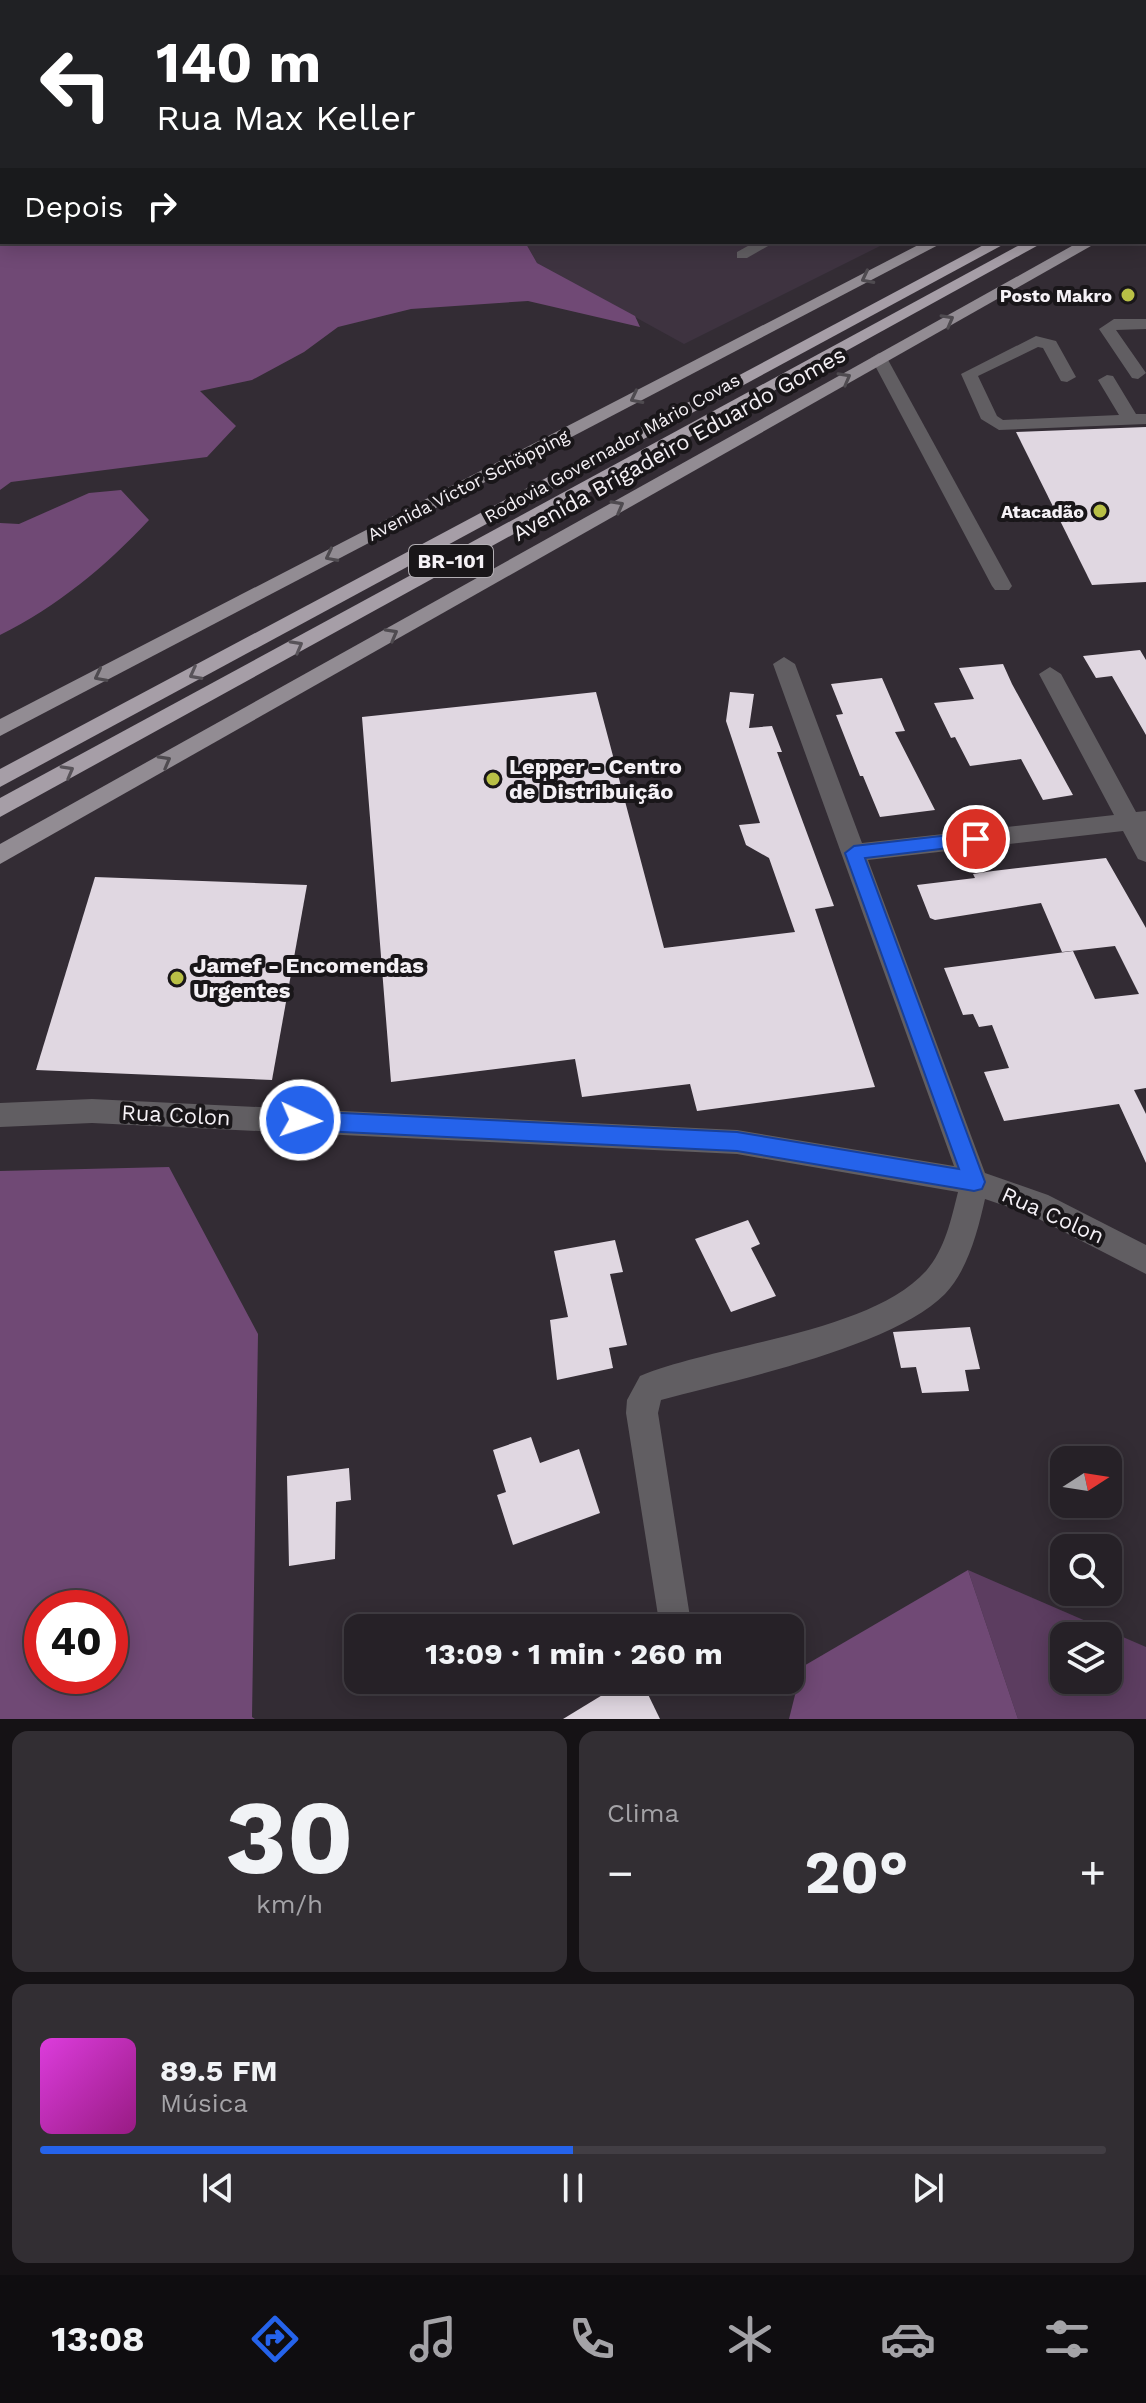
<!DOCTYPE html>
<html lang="pt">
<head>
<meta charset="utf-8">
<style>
	:root { --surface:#262127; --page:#322e33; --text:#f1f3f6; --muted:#a4a3a7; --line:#423e44; --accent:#2563eb }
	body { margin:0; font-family:"Work Sans",sans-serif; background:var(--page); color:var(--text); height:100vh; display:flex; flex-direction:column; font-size:30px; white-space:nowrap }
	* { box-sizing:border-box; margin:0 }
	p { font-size:26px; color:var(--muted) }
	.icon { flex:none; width:44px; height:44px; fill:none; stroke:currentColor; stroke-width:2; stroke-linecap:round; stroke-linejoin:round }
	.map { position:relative; height:1719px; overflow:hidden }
	.sheet { display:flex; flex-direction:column; gap:12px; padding:12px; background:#151215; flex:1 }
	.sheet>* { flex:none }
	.guide { position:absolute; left:0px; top:0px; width:1146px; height:244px; box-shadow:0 4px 20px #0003,0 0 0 2px var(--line); background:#202124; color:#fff; overflow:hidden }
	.needle { width:52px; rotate:78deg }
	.tools { position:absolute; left:1050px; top:1446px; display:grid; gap:16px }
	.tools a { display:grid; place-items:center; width:72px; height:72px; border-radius:16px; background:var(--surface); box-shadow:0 4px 20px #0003,0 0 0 2px var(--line); font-size:40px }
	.speed { position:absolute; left:24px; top:1590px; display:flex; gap:16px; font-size:40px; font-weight:700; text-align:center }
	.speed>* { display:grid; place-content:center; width:104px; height:104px; border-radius:50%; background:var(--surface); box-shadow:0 4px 20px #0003,0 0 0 2px var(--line); line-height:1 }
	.speed .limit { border:12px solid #d22; background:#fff; color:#111 }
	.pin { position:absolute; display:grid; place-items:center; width:68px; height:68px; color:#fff; margin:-34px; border:4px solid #fff; border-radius:50%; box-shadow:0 2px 8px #0007 }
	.me { position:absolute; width:88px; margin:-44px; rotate:93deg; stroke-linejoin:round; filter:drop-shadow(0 0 6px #0008) }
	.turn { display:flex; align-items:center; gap:28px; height:168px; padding:0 24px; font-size:36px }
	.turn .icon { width:104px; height:104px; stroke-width:2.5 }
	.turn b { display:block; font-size:56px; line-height:68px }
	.then { display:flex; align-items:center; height:76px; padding:0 24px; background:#0003; gap:16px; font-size:30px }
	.big { font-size:60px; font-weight:700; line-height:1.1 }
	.sheet .widget { flex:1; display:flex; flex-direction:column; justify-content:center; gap:12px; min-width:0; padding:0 28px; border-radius:16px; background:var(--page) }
	.sheet .dial { align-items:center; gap:0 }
	.dial b { font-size:104px; line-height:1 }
	.song { display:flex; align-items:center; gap:24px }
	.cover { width:96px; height:96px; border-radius:12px; background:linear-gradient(135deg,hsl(300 70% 55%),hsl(310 70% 35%)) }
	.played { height:8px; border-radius:4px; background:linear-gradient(90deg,var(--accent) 50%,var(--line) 50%) }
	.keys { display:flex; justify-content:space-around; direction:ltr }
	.heat { display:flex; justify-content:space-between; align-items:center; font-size:44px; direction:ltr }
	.sheet .tiles { flex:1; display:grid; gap:12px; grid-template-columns:1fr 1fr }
	.widget:last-child { grid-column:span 2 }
	.trip { position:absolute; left:344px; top:1614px; width:460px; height:80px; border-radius:16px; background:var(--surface); box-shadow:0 4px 20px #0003,0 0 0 2px var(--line); font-weight:700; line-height:80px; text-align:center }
	.dock { display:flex; height:128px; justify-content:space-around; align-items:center; background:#0f0d10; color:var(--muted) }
	.dock .icon { width:56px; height:56px }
	.dock .active { color:var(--accent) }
	.dock b { font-size:36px; color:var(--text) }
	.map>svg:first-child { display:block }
</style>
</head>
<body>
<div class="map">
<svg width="1146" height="1719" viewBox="0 0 1146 1719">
	<rect width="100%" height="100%" fill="#332c34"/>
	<path fill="#3e3340" d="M 525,242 L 888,242 L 684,344 L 537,263 Z"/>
	<path fill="#5c3d60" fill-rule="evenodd" d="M 968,1570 L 1146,1647 L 1146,1719 L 1018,1719 ZM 1064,1636 L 1108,1636 L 1108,1680 L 1064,1680 Z"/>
	<g fill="#704975" fill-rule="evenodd">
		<path d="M 0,0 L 389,2 L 2,2 L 2,242 L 525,242 L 537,263 L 635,316 L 640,327 L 528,301 L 411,309 L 338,327 L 304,352 L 252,380 L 200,391 L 236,426 L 207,457 L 11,482 L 0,490 Z"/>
		<path d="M 487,0 L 934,0 L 937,2 L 492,2 Z"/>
		<path d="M 121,490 L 149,520 C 105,567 58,606 0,635 L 0,523 L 19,524 L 89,493 Z"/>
		<path d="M 169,1167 L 258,1334 L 252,1717 L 255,1719 L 0,1719 L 0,1171 ZM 110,1608 L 110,1676 L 42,1676 L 42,1608 Z"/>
		<path d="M 968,1570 L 1018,1719 L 789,1719 L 802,1667 Z"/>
	</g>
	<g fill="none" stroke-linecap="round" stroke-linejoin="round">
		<path stroke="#2a052f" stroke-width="4" d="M 399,0 L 403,2"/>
	</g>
	<g fill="#e0d7e1">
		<path d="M 1146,427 L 1146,582 L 1092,585 L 1016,432 Z"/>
		<path d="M 1140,650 L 1146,660 L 1146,735 L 1112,676 L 1096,678 L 1083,656 Z"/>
		<path d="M 1003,664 L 1012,684 L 1073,795 L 1043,800 L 1021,759 L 970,766 L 955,737 L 951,738 L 934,703 L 974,699 L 959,668 Z"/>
		<path d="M 882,678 L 905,731 L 895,732 L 935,810 L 880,817 L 863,776 L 860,776 L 836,715 L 843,714 L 831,684 Z"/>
		<path d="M 596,692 L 664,948 L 795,932 L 769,858 L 746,845 L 739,825 L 760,823 L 726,721 L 730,692 L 754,694 L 749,728 L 772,726 L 782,752 L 777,752 L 834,906 L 815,909 L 875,1087 L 697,1111 L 690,1084 L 582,1097 L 575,1059 L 391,1082 L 362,717 Z"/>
		<path d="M 1106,858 L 1146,928 L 1146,1088 L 1134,1090 L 1146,1114 L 1146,1163 L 1119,1104 L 1004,1121 L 984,1072 L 1009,1068 L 992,1025 L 979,1027 L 973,1014 L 963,1015 L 944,968 L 1073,951 L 1095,999 L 1139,994 L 1115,946 L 1062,952 L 1041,903 L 935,920 L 930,918 L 917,885 L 975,878 L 973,874 L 993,871 Z"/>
		<path d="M 95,877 L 307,885 L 272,1080 L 36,1070 Z"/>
		<path d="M 748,1220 L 760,1244 L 751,1248 L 776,1296 L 731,1312 L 695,1239 Z"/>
		<path d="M 615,1240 L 623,1272 L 610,1274 L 627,1345 L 609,1348 L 613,1368 L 557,1380 L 550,1320 L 568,1317 L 554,1251 Z"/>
		<path d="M 970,1327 L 980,1369 L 965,1370 L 969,1391 L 922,1393 L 916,1367 L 901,1368 L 893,1332 Z"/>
		<path d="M 531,1437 L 540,1463 L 579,1449 L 600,1513 L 513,1545 L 497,1495 L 506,1492 L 493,1450 Z"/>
		<path d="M 349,1468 L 351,1500 L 336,1502 L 335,1559 L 289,1566 L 287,1476 Z"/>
		<path d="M 627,1680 L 641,1680 L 660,1719 L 563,1719 Z"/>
	</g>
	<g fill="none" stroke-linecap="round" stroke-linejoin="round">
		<g fill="#615e62" fill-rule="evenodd">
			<path d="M 755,242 L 775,242 L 747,258 L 737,258 L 737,252 Z"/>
			<path d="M 1146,319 L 1146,329 L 1116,330 L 1146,373 L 1138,379 L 1132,378 L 1099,329 L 1114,319 Z"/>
			<path d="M 1036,336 L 1056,341 L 1076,377 L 1067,382 L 1061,381 L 1043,348 L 1038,347 L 978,376 L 997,416 L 1003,420 L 1119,415 L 1098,380 L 1107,375 L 1113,376 L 1136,414 L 1146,414 L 1146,424 L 999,430 L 981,419 L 961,374 Z"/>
			<path d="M 879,353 L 887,358 L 1012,586 L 1009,590 L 995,590 L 992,586 L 871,358 Z"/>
			<path d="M 784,657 L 795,664 L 862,843 L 1114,815 L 1039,674 L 1050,667 L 1061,674 L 1136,812 L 1146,811 L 1146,862 L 1138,859 L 1123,831 L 868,860 L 985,1173 L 1048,1195 L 1146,1245 L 1146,1274 L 1029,1214 L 985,1199 C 978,1230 968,1270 945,1294 C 893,1347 735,1380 661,1400 L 658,1413 L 690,1617 L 686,1628 L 660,1628 L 626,1413 L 627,1400 L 640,1376 C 717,1344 870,1333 926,1271 C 945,1249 951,1220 958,1192 L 737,1154 L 92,1123 L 0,1127 L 0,1103 L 92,1099 L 737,1130 L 954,1166 L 773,664 Z"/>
		</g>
		<g fill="#928c93" fill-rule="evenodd">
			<path d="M 1144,129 L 1146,129 L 1144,138 Z"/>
			<path d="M 924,242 L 944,242 L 0,736 L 0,719 Z"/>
			<path d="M 1079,242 L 1098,242 L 0,864 L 0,844 Z"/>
		</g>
		<g fill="#a69ea7" fill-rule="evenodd">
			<path d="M 1144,137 L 1146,137 L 1144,147 Z"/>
			<path d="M 1144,159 L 1146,159 L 1144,168 Z"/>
			<path d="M 989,242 L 1008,242 L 0,787 L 0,769 Z"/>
			<path d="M 1025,242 L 1044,242 L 0,817 L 0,798 Z"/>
		</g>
	</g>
	<defs><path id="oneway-chevron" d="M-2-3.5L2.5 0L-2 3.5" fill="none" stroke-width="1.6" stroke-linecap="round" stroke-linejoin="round" transform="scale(2)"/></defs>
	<g stroke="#4f4b50">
		<use href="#oneway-chevron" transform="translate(867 278) rotate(153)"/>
		<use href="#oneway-chevron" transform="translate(948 320) rotate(-29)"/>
		<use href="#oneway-chevron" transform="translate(845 378) rotate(-29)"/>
		<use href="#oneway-chevron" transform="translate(636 398) rotate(153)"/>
		<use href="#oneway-chevron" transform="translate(618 506) rotate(-29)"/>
		<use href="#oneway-chevron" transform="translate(331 556) rotate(153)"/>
		<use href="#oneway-chevron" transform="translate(392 634) rotate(-29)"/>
		<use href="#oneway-chevron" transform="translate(100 676) rotate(153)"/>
		<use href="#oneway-chevron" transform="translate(165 761) rotate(-29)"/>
	</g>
	<g stroke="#585359">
		<use href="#oneway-chevron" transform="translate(297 646) rotate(-29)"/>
		<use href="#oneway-chevron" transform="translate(195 674) rotate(152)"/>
		<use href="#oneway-chevron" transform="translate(68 771) rotate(-29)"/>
	</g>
	<path fill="#2563eb" stroke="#184099" stroke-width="2" d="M 976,832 L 985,839 L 982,844 L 865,858 L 985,1182 L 982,1189 L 974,1191 L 737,1151 L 300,1130 L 293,1127 L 290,1120 L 293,1114 L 300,1111 L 737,1132 L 959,1169 L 845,853 L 854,846 Z"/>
	<g fill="#b9c046" stroke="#191619" stroke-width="3">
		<circle cx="1128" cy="295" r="8"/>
		<circle cx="1100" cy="511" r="8"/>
		<circle cx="493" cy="779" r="8"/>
		<circle cx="177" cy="978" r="8"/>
	</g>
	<g text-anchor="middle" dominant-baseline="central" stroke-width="8" stroke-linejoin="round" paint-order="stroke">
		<g font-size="18" font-weight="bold" fill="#f5f1f6" stroke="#191619" text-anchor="end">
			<text x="1112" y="295">Posto Makro</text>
			<text x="1084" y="511">Atacadão</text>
		</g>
		<g font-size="18" fill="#f5f1f6" stroke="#191619">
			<text transform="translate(612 448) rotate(-29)">Rodovia Governador Mário Covas</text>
			<text transform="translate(468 485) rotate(-27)">Avenida Victor Schöpping</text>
		</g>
		<rect fill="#191619" stroke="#b3afb4" stroke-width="2" x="409" y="545" width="84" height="32" rx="6"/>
		<g font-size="20" font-weight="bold" fill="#f5f1f6">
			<text x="451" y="561">BR-101</text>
		</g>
		<g font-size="22" fill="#f5f1f6" stroke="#191619">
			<text transform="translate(679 444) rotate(-29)">Avenida Brigadeiro Eduardo Gomes</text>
			<text transform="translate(176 1115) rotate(3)">Rua Colon</text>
			<text transform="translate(1053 1215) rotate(24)">Rua Colon</text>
		</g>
		<g font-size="22" font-weight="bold" fill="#f5f1f6" stroke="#191619" text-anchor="start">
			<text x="509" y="766">Lepper - Centro<tspan x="509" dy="25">de Distribuição</tspan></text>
			<text x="193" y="965">Jamef - Encomendas<tspan x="193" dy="25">Urgentes</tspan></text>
		</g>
	</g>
</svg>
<div class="tools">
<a><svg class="needle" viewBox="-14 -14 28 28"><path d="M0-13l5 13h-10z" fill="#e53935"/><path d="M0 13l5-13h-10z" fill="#a4a3a7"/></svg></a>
<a><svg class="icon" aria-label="search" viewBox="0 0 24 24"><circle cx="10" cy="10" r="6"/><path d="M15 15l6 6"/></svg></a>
<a><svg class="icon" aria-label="layers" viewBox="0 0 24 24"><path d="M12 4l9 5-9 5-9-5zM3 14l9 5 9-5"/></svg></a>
</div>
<div class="speed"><div class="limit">40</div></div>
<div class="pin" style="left:976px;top:839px;background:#d93025"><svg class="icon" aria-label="arrive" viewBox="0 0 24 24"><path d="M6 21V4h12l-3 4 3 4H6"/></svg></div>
<svg class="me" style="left:300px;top:1120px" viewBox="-20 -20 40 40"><circle r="17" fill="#2563eb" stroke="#fff" stroke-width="3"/><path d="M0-11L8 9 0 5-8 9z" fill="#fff"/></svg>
<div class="trip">13:09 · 1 min · 260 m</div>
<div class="guide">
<div class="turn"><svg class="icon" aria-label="left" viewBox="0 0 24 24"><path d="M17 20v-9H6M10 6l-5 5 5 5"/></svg><div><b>140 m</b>Rua Max Keller</div></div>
<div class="then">Depois<svg class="icon" aria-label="right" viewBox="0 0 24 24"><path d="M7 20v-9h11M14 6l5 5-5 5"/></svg></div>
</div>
</div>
<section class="sheet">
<div class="tiles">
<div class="widget dial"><b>30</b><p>km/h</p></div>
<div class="widget"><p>Clima</p>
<div class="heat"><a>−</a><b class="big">20°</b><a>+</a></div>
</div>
<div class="widget">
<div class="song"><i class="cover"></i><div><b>89.5 FM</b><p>Música</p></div></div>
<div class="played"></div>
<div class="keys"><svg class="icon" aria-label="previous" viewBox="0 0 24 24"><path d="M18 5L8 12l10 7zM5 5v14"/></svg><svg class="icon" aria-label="pause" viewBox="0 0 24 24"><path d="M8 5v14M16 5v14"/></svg><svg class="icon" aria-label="next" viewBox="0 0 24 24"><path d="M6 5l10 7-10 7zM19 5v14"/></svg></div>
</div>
</div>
</section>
<nav class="dock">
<b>13:08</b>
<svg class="icon active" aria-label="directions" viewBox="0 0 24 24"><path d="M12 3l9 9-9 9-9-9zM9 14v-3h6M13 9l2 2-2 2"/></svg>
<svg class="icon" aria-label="music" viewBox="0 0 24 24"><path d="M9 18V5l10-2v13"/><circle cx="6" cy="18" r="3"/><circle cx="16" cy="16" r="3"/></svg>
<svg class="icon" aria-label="phone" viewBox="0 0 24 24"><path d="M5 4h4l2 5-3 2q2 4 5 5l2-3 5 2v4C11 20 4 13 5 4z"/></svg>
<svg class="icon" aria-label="climate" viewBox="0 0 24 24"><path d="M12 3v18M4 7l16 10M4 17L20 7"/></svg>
<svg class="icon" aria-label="car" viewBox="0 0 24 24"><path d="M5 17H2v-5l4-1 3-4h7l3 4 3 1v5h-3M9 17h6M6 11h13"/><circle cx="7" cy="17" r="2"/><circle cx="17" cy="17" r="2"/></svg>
<svg class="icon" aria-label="filters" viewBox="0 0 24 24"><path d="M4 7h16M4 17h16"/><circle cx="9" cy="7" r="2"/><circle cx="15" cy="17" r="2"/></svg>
</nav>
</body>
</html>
